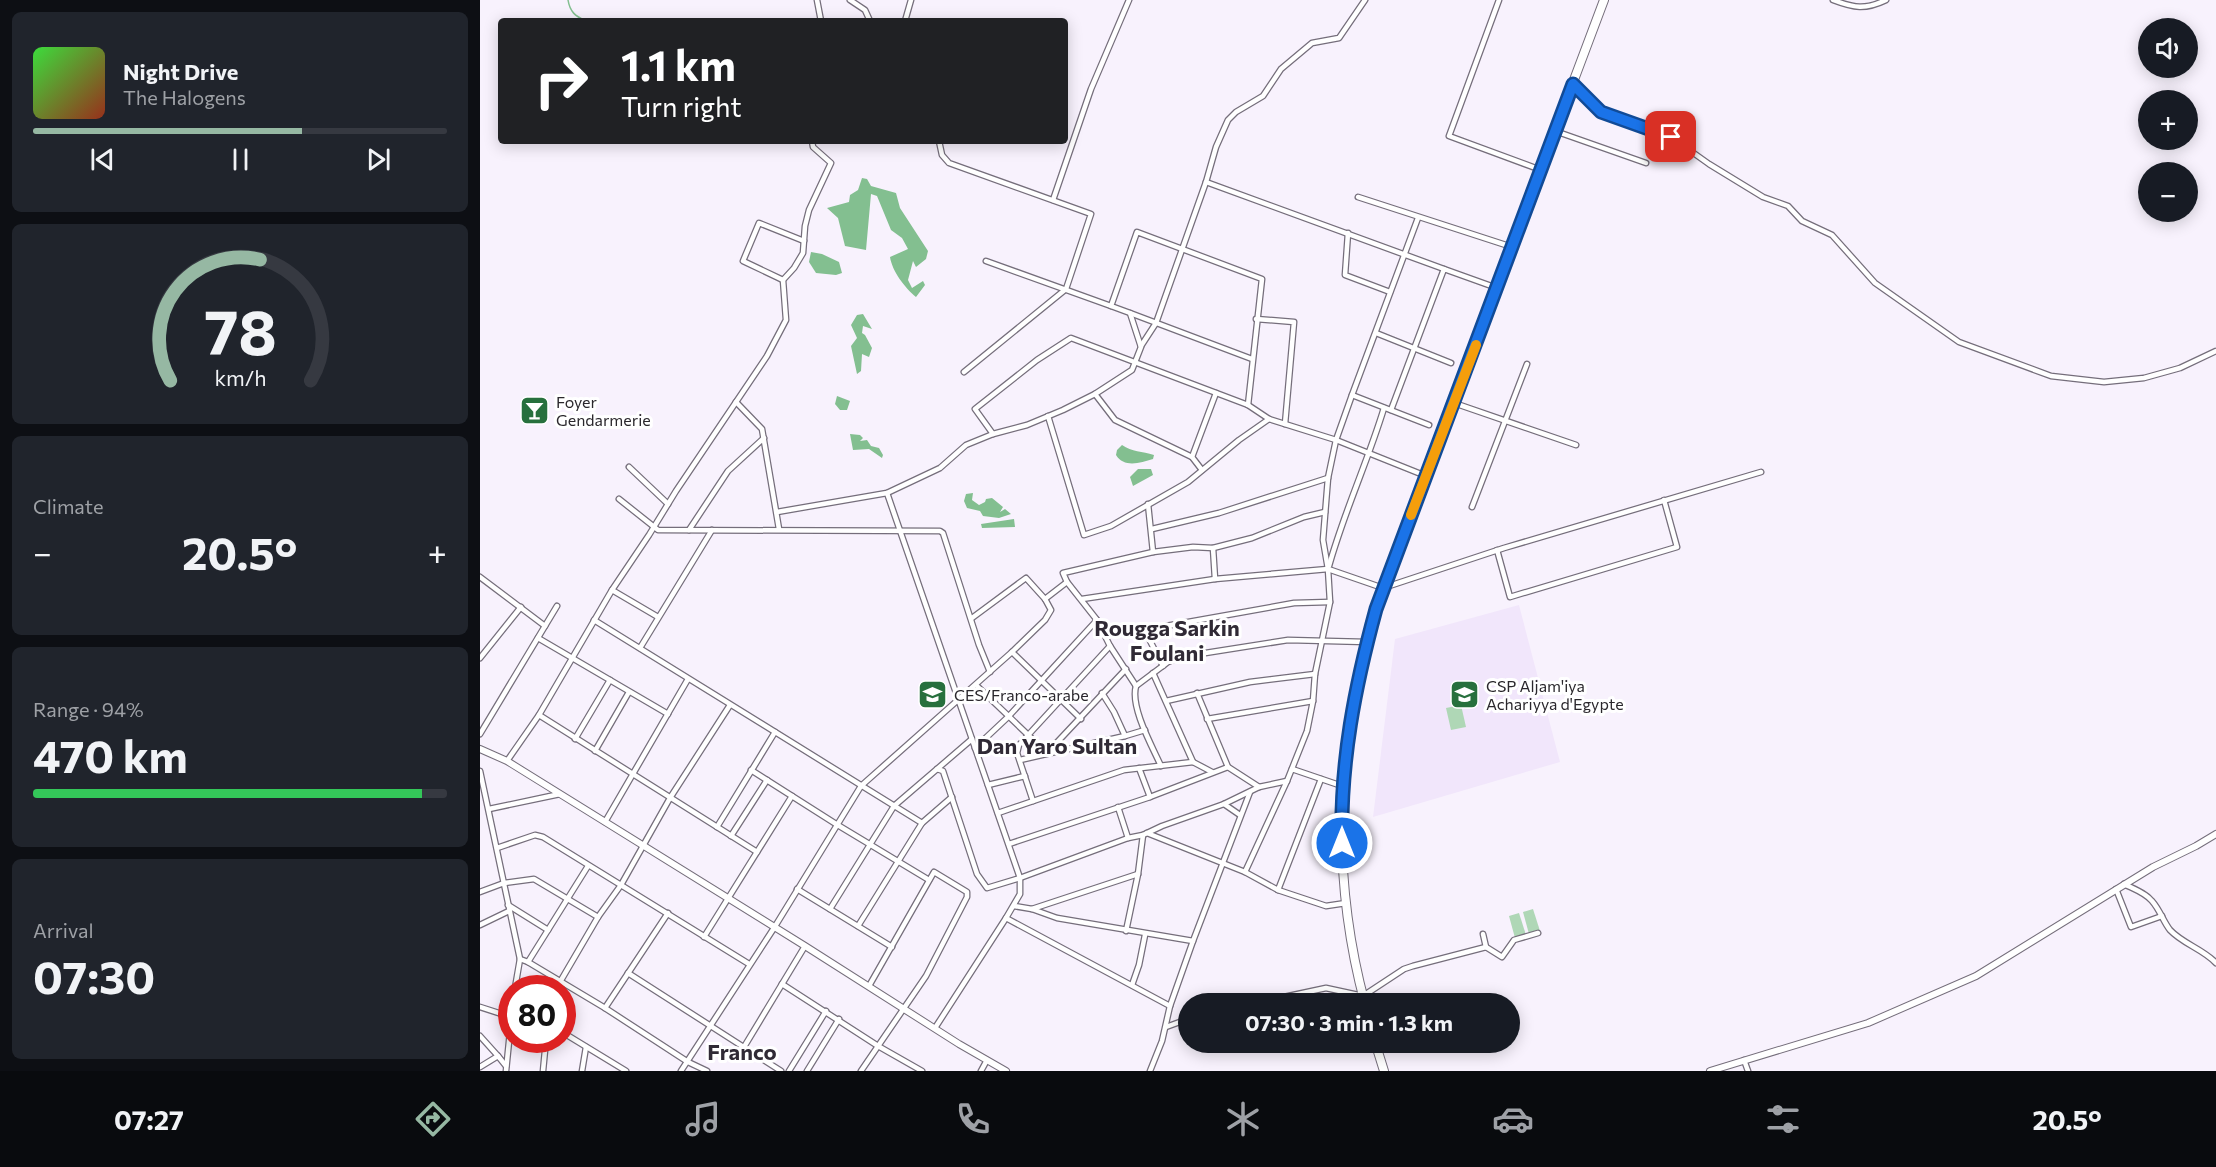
<!DOCTYPE html>
<html lang="en">
<head>
<meta charset="utf-8">
<style>
	:root { --surface:#171b24; --page:#20242c; --text:#f1f3f6; --muted:#9ea1a6; --line:#363941; --accent:#96b8a3 }
	body { margin:0; font-family:Commissioner,sans-serif; background:var(--page); color:var(--text); height:100vh; display:flex; flex-direction:column; font-size:22px; white-space:nowrap }
	* { box-sizing:border-box; margin:0 }
	p { font-size:20px; color:var(--muted) }
	.icon { flex:none; width:33px; height:33px; fill:none; stroke:currentColor; stroke-width:2; stroke-linecap:round; stroke-linejoin:round }
	.map { position:relative; flex:1; overflow:hidden }
	.panel { display:flex; flex-direction:column; gap:12px; padding:12px; background:#0d0f14; width:480px }
	.panel>* { flex:none }
	.guide { position:absolute; left:18px; top:18px; width:570px; height:126px; border-radius:6px; box-shadow:0 3px 15px #0003; background:#202124; color:#fff; overflow:hidden }
	.fabs { position:absolute; left:1658px; top:18px; display:grid; gap:12px }
	.fabs a { display:grid; place-items:center; width:60px; height:60px; border-radius:50%; background:var(--surface); box-shadow:0 3px 15px #0003; font-size:30px }
	.speed { position:absolute; left:18px; top:975px; display:flex; gap:12px; font-size:30px; font-weight:700; text-align:center }
	.speed>* { display:grid; place-content:center; width:78px; height:78px; border-radius:50%; background:var(--surface); box-shadow:0 3px 15px #0003; line-height:1 }
	.speed .limit { border:9px solid #d22; background:#fff; color:#111 }
	.pin { position:absolute; display:grid; place-items:center; width:51px; height:51px; color:#fff; margin:-26px; border-radius:12px; box-shadow:0 3px 9px #0006 }
	.me { position:absolute; width:66px; margin:-33px; rotate:0deg; stroke-linejoin:round; filter:drop-shadow(0 0 4px #0008) }
	.turn { display:flex; align-items:center; gap:21px; height:126px; padding:0 24px; font-size:27px }
	.turn .icon { width:78px; height:78px; stroke-width:2.5 }
	.turn b { display:block; font-size:42px; line-height:51px }
	.big { font-size:45px; font-weight:700; line-height:1.1 }
	.panel .widget { flex:1; display:flex; flex-direction:column; justify-content:center; gap:9px; min-width:0; padding:0 21px; border-radius:9px; background:var(--page) }
	.panel .dial { align-items:center; gap:0 }
	.dial svg { height:156px; overflow:visible; fill:none; stroke:var(--line); stroke-width:7; stroke-linecap:round; text-anchor:middle }
	.dial text { fill:var(--text); stroke:none }
	.song { display:flex; align-items:center; gap:18px }
	.cover { width:72px; height:72px; border-radius:9px; background:linear-gradient(135deg,hsl(120 70% 55%),hsl(10 70% 35%)) }
	.played { height:6px; border-radius:3px; background:linear-gradient(90deg,var(--accent) 65%,var(--line) 65%) }
	.keys { display:flex; justify-content:space-around; direction:ltr }
	.heat { display:flex; justify-content:space-between; align-items:center; font-size:33px; direction:ltr }
	.charge { height:9px; border-radius:4px; background:linear-gradient(90deg,#34c759 94%,var(--line) 0) }
	.trip { position:absolute; left:698px; top:993px; width:342px; height:60px; border-radius:30px; background:var(--surface); box-shadow:0 3px 15px #0003; font-weight:700; line-height:60px; text-align:center }
	.tabs { display:flex; height:96px; justify-content:space-around; align-items:center; background:#090b0e; color:var(--muted) }
	.tabs .icon { width:42px; height:42px }
	.tabs .on { color:var(--accent) }
	.tabs b { font-size:27px; color:var(--text) }
	main { display:flex; flex:1; min-height:0 }
	.map>svg:first-child { display:block }
</style>
</head>
<body>
<main>
<section class="panel">
<div class="widget">
<div class="song"><i class="cover"></i><div><b>Night Drive</b><p>The Halogens</p></div></div>
<div class="played"></div>
<div class="keys"><svg class="icon" aria-label="previous" viewBox="0 0 24 24"><path d="M18 5L8 12l10 7zM5 5v14"/></svg><svg class="icon" aria-label="pause" viewBox="0 0 24 24"><path d="M8 5v14M16 5v14"/></svg><svg class="icon" aria-label="next" viewBox="0 0 24 24"><path d="M6 5l10 7-10 7zM19 5v14"/></svg></div>
</div>
<div class="widget dial"><svg viewBox="0 0 100 80">
<path d="M14 69A42 42 0 1 1 86 69"/>
<path d="M14 69A42 42 0 0 1 60 7" stroke="#96b8a3"/>
<text x="50" y="56" font-size="32" font-weight="700">78</text>
<text x="50" y="72" font-size="11">km/h</text>
</svg></div>
<div class="widget"><p>Climate</p>
<div class="heat"><a>−</a><b class="big">20.5°</b><a>+</a></div>
</div>
<div class="widget"><p>Range · 94%</p><b class="big">470 km</b><div class="charge"></div></div>
<div class="widget"><p>Arrival</p><b class="big">07:30</b></div>
</section>
<div class="map">
<svg width="1736" height="1071" viewBox="0 0 1736 1071">
	<rect width="100%" height="100%" fill="#f8f2fd"/>
	<path fill="#f1e6fb" d="M 1039,605 L 1080,762 L 893,817 L 915,639 Z"/>
	<g fill="#afd7b6">
		<path d="M 981,705 L 986,727 L 971,730 L 966,708 Z"/>
		<path d="M 1053,909 L 1060,931 L 1049,934 L 1043,912 Z"/>
		<path d="M 1039,913 L 1046,935 L 1035,938 L 1029,916 Z"/>
	</g>
	<g fill="#83bf90">
		<path d="M 382,178 L 387,179 L 391,186 L 416,193 L 420,208 L 448,251 L 446,259 L 436,267 L 433,261 L 428,280 L 432,288 L 443,281 L 445,285 L 436,297 C 425,288 412,271 410,257 L 428,249 L 422,238 L 411,230 L 397,196 L 391,194 L 386,250 L 365,246 L 358,218 L 347,208 L 369,202 L 370,195 L 378,190 Z"/>
		<path d="M 331,252 L 342,254 L 359,262 L 362,273 L 356,275 L 336,273 L 329,262 Z"/>
		<path d="M 383,314 L 392,329 L 383,326 L 382,333 L 385,335 L 392,348 L 389,357 L 382,354 L 381,371 L 377,374 L 371,346 L 377,338 L 371,325 L 377,315 Z"/>
		<path d="M 357,396 L 370,401 L 367,410 L 360,410 L 355,404 Z"/>
		<path d="M 370,434 L 380,435 L 383,438 L 380,441 L 387,440 L 391,446 L 399,448 L 403,455 L 402,458 L 389,449 L 373,450 Z"/>
		<path d="M 642,445 C 652,452 662,451 674,455 L 673,459 C 660,463 644,468 636,455 L 637,450 Z"/>
		<path d="M 658,469 L 671,469 L 673,475 L 653,486 L 650,477 Z"/>
		<path d="M 493,493 L 492,500 L 499,505 L 505,502 L 506,499 L 512,498 L 523,507 L 520,512 L 525,509 L 531,514 L 519,518 L 503,516 L 500,511 L 487,508 L 484,501 L 486,494 Z"/>
		<path d="M 534,519 L 535,527 L 502,528 L 501,524 Z"/>
	</g>
	<g fill="none" stroke-linecap="round" stroke-linejoin="round">
		<path stroke="#83bf90" stroke-width="1.5" d="M 88,0 C 90,12 95,16 106,21"/>
		<defs>
			<g id="street">
				<path d="M 337,0 L 341,21"/>
				<path d="M 370,0 L 385,10 L 390,21"/>
				<path d="M 1019,0 L 969,136 L 1061,170"/>
				<path d="M 1353,0 C 1374,8 1385,10 1406,0"/>
				<path d="M 425,21 L 431,0"/>
				<path d="M 1093,84 L 1121,112 L 1191,137 L 1229,164 L 1283,197 L 1308,206 L 1322,221 L 1352,235 L 1395,283 L 1479,342 L 1571,376 L 1624,382 L 1664,378 L 1700,368 L 1736,351"/>
				<path d="M 1075,131 L 1166,163"/>
				<path d="M 459,141 L 462,155 L 469,163 L 611,214 L 586,289 L 484,372"/>
				<path d="M 726,182 L 964,269"/>
				<path d="M 878,197 L 1032,247"/>
				<path d="M 573,200 L 611,89 L 649,0"/>
				<path d="M 868,233 L 865,275 L 910,292"/>
				<path d="M 506,261 L 631,306"/>
				<path d="M 303,280 L 263,261 L 279,223 L 324,241"/>
				<path d="M 650,313 L 772,359"/>
				<path d="M 776,319 L 814,322 L 805,424"/>
				<path d="M 896,333 L 971,363"/>
				<path d="M 661,346 L 676,323 L 726,182 L 736,147 L 748,120 L 756,112 L 783,96 L 801,69 L 832,43 L 859,38 L 885,0"/>
				<path d="M 615,394 L 635,420 L 712,457 L 722,470"/>
				<path d="M 872,395 L 949,425"/>
				<path d="M 256,402 L 282,429 L 299,529"/>
				<path d="M 974,403 L 1096,445"/>
				<path d="M 911,410 L 964,269 L 1017,288"/>
				<path d="M 568,416 L 604,535 L 631,526 L 708,482 L 759,440 L 789,419 L 856,440 L 946,476"/>
				<path d="M 513,434 L 495,409 L 557,360 L 591,338 L 768,405 L 789,419"/>
				<path d="M 712,457 L 736,393"/>
				<path d="M 149,467 L 188,504"/>
				<path d="M 407,493 L 540,878 L 540,894 L 526,918"/>
				<path d="M 139,499 L 178,530 L 460,531 L 463,533 L 499,645 L 510,672"/>
				<path d="M 668,504 L 673,552"/>
				<path d="M 992,507 L 1047,364"/>
				<path d="M 297,512 L 407,493 L 460,468 L 486,445 L 513,434 L 547,425 L 583,410 L 615,394 L 652,370 L 661,347 L 650,313 L 631,306 L 657,232 L 782,279 L 768,405"/>
				<path d="M 672,529 L 739,513 L 848,478"/>
				<path d="M 209,530 L 248,471 L 284,438"/>
				<path d="M 733,548 L 735,579"/>
				<path d="M 1017,550 L 1030,597 L 1197,547 L 1184,500"/>
				<path d="M 849,566 C 864,512 888,461 904,408"/>
				<path d="M 0,577 L 65,626"/>
				<path d="M 132,590 L 178,617"/>
				<path d="M 565,599 L 587,582"/>
				<path d="M 602,599 L 735,579 L 848,569 L 903,588 L 1024,548 L 1281,472"/>
				<path d="M 114,620 L 442,823"/>
				<path d="M 58,638 L 188,714"/>
				<path d="M 160,648 L 232,530"/>
				<path d="M 532,652 L 601,719"/>
				<path d="M 0,658 L 41,607"/>
				<path d="M 683,666 L 667,635 L 669,629 L 814,603 L 850,602"/>
				<path d="M 673,673 L 713,762 L 732,772"/>
				<path d="M 496,685 L 567,753"/>
				<path d="M 656,686 L 630,646 L 617,620 L 587,582 L 583,573 L 673,552 L 713,547 L 733,548 L 772,538 L 824,517 L 845,512"/>
				<path d="M 622,693 L 634,712 L 645,736"/>
				<path d="M 717,693 L 748,767 L 779,787"/>
				<path d="M 686,701 L 770,682 L 835,674"/>
				<path d="M 59,715 L 277,852"/>
				<path d="M 727,719 L 833,701"/>
				<path d="M 0,734 L 77,606"/>
				<path d="M 95,739 L 130,680"/>
				<path d="M 495,748 L 528,717 L 617,620"/>
				<path d="M 115,751 L 149,692"/>
				<path d="M 567,753 L 646,669"/>
				<path d="M 540,760 L 645,736 L 665,730"/>
				<path d="M 27,761 L 59,715 L 132,590 L 169,535 L 196,491 L 287,356 L 306,320 L 303,280 L 314,268 L 323,253 L 325,226 L 329,210 L 351,163 L 333,147 L 332,141"/>
				<path d="M 681,766 C 672,746 650,707 656,686 L 688,662 L 700,657 L 808,640 L 887,642"/>
				<path d="M 659,768 L 670,797"/>
				<path d="M 457,769 L 463,771 L 497,874 L 507,888 L 540,878 L 648,838 L 663,835 L 682,826 L 744,804 L 779,787 L 807,781"/>
				<path d="M 812,769 L 862,786"/>
				<path d="M 271,770 L 356,824 L 449,880"/>
				<path d="M 0,771 L 40,959 L 35,988"/>
				<path d="M 508,785 L 545,776"/>
				<path d="M 553,801 L 537,753 L 539,745 L 630,646"/>
				<path d="M 744,804 L 760,815"/>
				<path d="M 638,807 L 648,838"/>
				<path d="M 9,809 L 80,794"/>
				<path d="M 518,813 L 644,770 L 713,762"/>
				<path d="M 125,822 L 208,679"/>
				<path d="M 237,827 L 295,732"/>
				<path d="M 667,833 L 765,872 L 798,890 L 841,779"/>
				<path d="M 251,836 L 287,780"/>
				<path d="M 529,844 L 670,797 L 748,767"/>
				<path d="M 17,848 L 55,835 L 63,837 L 269,964"/>
				<path d="M 765,872 L 807,781 L 827,731 L 833,701 L 835,674 L 850,602 L 848,569 L 843,540 L 848,478 L 856,440 L 872,395 L 938,218"/>
				<path d="M 1644,884 C 1654,889 1666,893 1672,901 C 1680,910 1683,921 1690,930 C 1703,944 1723,949 1736,963"/>
				<path d="M 317,889 L 412,947"/>
				<path d="M 1636,889 L 1651,927 L 1682,916"/>
				<path d="M 798,890 L 846,906 L 866,903"/>
				<path d="M 0,892 L 24,883 L 54,879 L 118,917"/>
				<path d="M 28,905 L 68,930"/>
				<path d="M 534,906 L 552,909 L 577,918 L 713,941"/>
				<path d="M 350,909 L 414,806 L 492,739"/>
				<path d="M 552,909 L 658,874"/>
				<path d="M 0,925 L 29,911"/>
				<path d="M 378,926 L 442,823 L 472,797"/>
				<path d="M 646,931 L 658,874 L 663,835"/>
				<path d="M 1003,934 L 1006,947"/>
				<path d="M 224,937 L 312,796"/>
				<path d="M 40,959 L 48,962 L 125,1008 L 208,1062 L 227,1071"/>
				<path d="M 48,962 L 108,866"/>
				<path d="M 148,973 L 301,1071"/>
				<path d="M 80,982 L 118,917 L 141,885 L 190,798 L 250,705"/>
				<path d="M 302,984 L 398,1046 L 442,1071"/>
				<path d="M 652,985 L 659,965 L 665,935"/>
				<path d="M 73,988 L 75,979"/>
				<path d="M 771,1004 L 846,988 L 883,996 L 924,969 L 933,966 L 1006,947 L 1022,957 L 1034,940 L 1058,933"/>
				<path d="M 0,1007 L 31,1017"/>
				<path d="M 125,1008 L 188,913"/>
				<path d="M 686,1027 L 708,1019"/>
				<path d="M 455,1028 L 526,918 L 690,1006"/>
				<path d="M 82,1032 L 146,1071"/>
				<path d="M 0,1036 L 18,1056"/>
				<path d="M 264,1047 L 325,946"/>
				<path d="M 1264,1060 L 1268,1071"/>
				<path d="M 0,1067 L 18,1056 L 26,1066"/>
				<path d="M 26,1071 L 32,1012"/>
				<path d="M 63,1071 L 66,1040"/>
				<path d="M 102,1071 L 106,1047"/>
				<path d="M 201,1071 L 294,928 L 381,786 L 532,652 L 565,620 L 571,610 L 565,599 L 546,578 L 492,618"/>
				<path d="M 309,1071 L 346,1011"/>
				<path d="M 327,1071 L 359,1019"/>
				<path d="M 381,1071 L 446,976 L 487,897 L 487,892 L 454,872 L 389,986"/>
				<path d="M 501,1071 L 507,1060"/>
				<path d="M 670,1071 L 682,1041 L 690,1006 L 713,941 L 770,792"/>
			</g>
			<g id="secondary">
				<path d="M 0,749 L 27,761 L 325,946 L 479,1044 L 526,1071"/>
				<path d="M 1230,1071 L 1388,1023 L 1496,976 L 1673,867 L 1716,846 L 1736,834"/>
			</g>
			<g id="highway">
				<path d="M 885,1004 C 848,866 856,722 903,588 L 1124,0"/>
				<path d="M 895,1042 L 904,1071"/>
			</g>
		</defs>
		<use href="#street" stroke="#756e7b" stroke-width="7"/>
		<use href="#secondary" stroke="#756e7b" stroke-width="8"/>
		<use href="#highway" stroke="#756e7b" stroke-width="10"/>
		<use href="#street" stroke="#fff" stroke-width="4.5"/>
		<use href="#secondary" stroke="#fff" stroke-width="6"/>
		<use href="#highway" stroke="#fff" stroke-width="8"/>
	</g>
	<g fill="none" stroke-linecap="round" stroke-linejoin="round">
		<defs>
			<path id="route" d="M 862,843 C 860,762 875,686 896,609 L 1093,84 L 1121,112 L 1191,137"/>
		</defs>
		<use href="#route" stroke="#114b97" stroke-width="15"/>
		<use href="#route" stroke="#1a73e8" stroke-width="10"/>
		<path stroke="#f59e0b" stroke-width="10" d="M 931,515 L 996,345"/>
	</g>
	<defs>
		<symbol id="bar-square" viewBox="-11 -11 22 22"><rect x="-9" y="-9" width="18" height="18" rx="4" fill="#27703d" stroke="#fff"/><path d="M-6-5H6L.8 .8V4.5H3.5V6h-7V4.5H-.8V.8Z" fill="#fff"/></symbol>
		<symbol id="school-square" viewBox="-11 -11 22 22"><rect x="-9" y="-9" width="18" height="18" rx="4" fill="#27703d" stroke="#fff"/><path d="M0-5L7-2L0 1L-7-2ZM-4 1L0 2.5L4 1V4Q0 6-4 4Z" fill="#fff"/></symbol>
	</defs>
	<g fill-rule="evenodd">
		<use href="#bar-square" x="38" y="394" width="33" height="33"/>
		<use href="#school-square" x="436" y="678" width="33" height="33"/>
		<use href="#school-square" x="968" y="678" width="33" height="33"/>
	</g>
	<g text-anchor="middle" dominant-baseline="central" stroke-width="6" stroke-linejoin="round" paint-order="stroke">
		<g font-size="16" fill="#2a272c" stroke="#fff" text-anchor="start">
			<text x="76" y="401">Foyer<tspan x="76" dy="18">Gendarmerie</tspan></text>
			<text x="1006" y="685">CSP Aljam'iya<tspan x="1006" dy="18">Achariyya d'Egypte</tspan></text>
			<text x="474" y="694">CES/Franco-arabe</text>
		</g>
		<g font-size="22" font-weight="bold" fill="#302a35" stroke="#fff">
			<text x="687" y="627">Rougga Sarkin<tspan x="687" dy="25">Foulani</tspan></text>
			<text x="577" y="745">Dan Yaro Sultan</text>
			<text x="262" y="1051">Franco</text>
		</g>
	</g>
</svg>
<div class="fabs">
<a><svg class="icon" aria-label="sound" viewBox="0 0 24 24"><path d="M4 9h4l5-4v14l-5-4H4zM17 9q2 3 0 6"/></svg></a>
<a>+</a>
<a>−</a>
</div>
<div class="speed"><div class="limit">80</div></div>
<div class="pin" style="left:1191px;top:137px;background:#d93025"><svg class="icon" aria-label="arrive" viewBox="0 0 24 24"><path d="M6 21V4h12l-3 4 3 4H6"/></svg></div>
<svg class="me" style="left:862px;top:843px" viewBox="-20 -20 40 40"><circle r="17" fill="#1a73e8" stroke="#fff" stroke-width="3"/><path d="M0-11L8 9 0 5-8 9z" fill="#fff"/></svg>
<div class="trip">07:30 · 3 min · 1.3 km</div>
<div class="guide">
<div class="turn"><svg class="icon" aria-label="right" viewBox="0 0 24 24"><path d="M7 20v-9h11M14 6l5 5-5 5"/></svg><div><b>1.1 km</b>Turn right</div></div>
</div>
</div>
</main>
<nav class="tabs">
<b>07:27</b>
<svg class="icon on" aria-label="directions" viewBox="0 0 24 24"><path d="M12 3l9 9-9 9-9-9zM9 14v-3h6M13 9l2 2-2 2"/></svg>
<svg class="icon" aria-label="music" viewBox="0 0 24 24"><path d="M9 18V5l10-2v13"/><circle cx="6" cy="18" r="3"/><circle cx="16" cy="16" r="3"/></svg>
<svg class="icon" aria-label="phone" viewBox="0 0 24 24"><path d="M5 4h4l2 5-3 2q2 4 5 5l2-3 5 2v4C11 20 4 13 5 4z"/></svg>
<svg class="icon" aria-label="climate" viewBox="0 0 24 24"><path d="M12 3v18M4 7l16 10M4 17L20 7"/></svg>
<svg class="icon" aria-label="car" viewBox="0 0 24 24"><path d="M5 17H2v-5l4-1 3-4h7l3 4 3 1v5h-3M9 17h6M6 11h13"/><circle cx="7" cy="17" r="2"/><circle cx="17" cy="17" r="2"/></svg>
<svg class="icon" aria-label="filters" viewBox="0 0 24 24"><path d="M4 7h16M4 17h16"/><circle cx="9" cy="7" r="2"/><circle cx="15" cy="17" r="2"/></svg>
<b>20.5°</b>
</nav>
</body>
</html>
